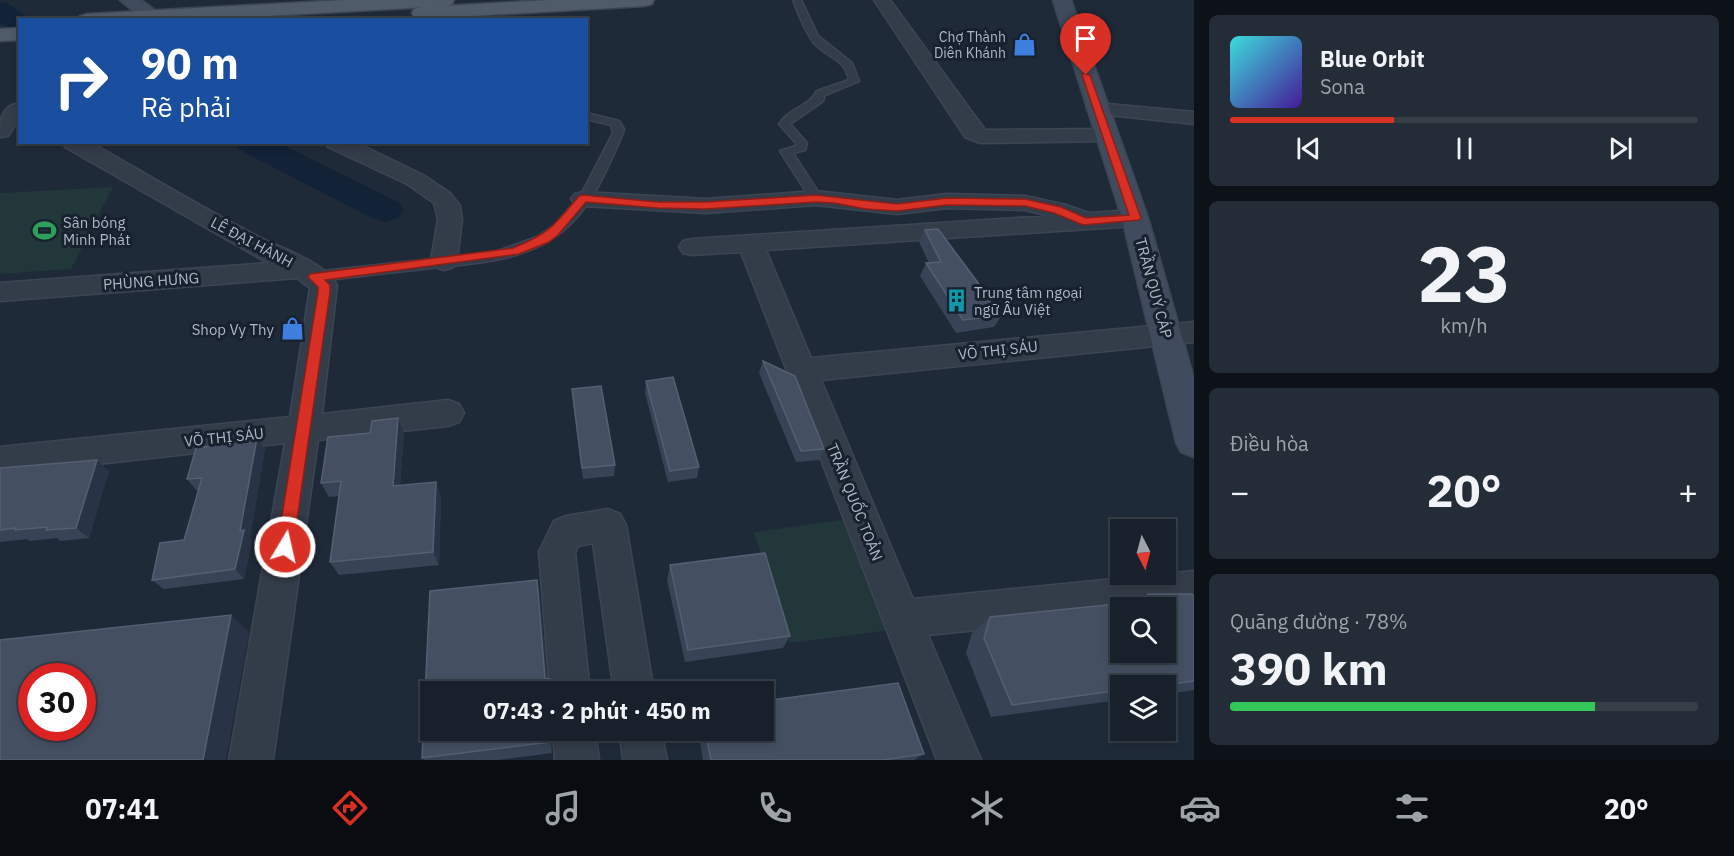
<!DOCTYPE html>
<html lang="vi">
<head>
<meta charset="utf-8">
<style>
	:root { --surface:#17202b; --page:#242d37; --text:#f1f3f6; --muted:#9ea3a9; --line:#363e47; --accent:#d93025 }
	body { margin:0; font-family:"IBM Plex Sans",sans-serif; background:var(--page); color:var(--text); height:100vh; display:flex; flex-direction:column; font-size:22px; white-space:nowrap }
	* { box-sizing:border-box; margin:0 }
	p { font-size:20px; color:var(--muted) }
	.icon { flex:none; width:33px; height:33px; fill:none; stroke:currentColor; stroke-width:2; stroke-linecap:round; stroke-linejoin:round }
	.map { position:relative; flex:1; overflow:hidden }
	.sheet { display:flex; flex-direction:column; gap:15px; padding:15px; background:#0d1218; width:540px }
	.sheet>* { flex:none }
	.top-card { position:absolute; left:18px; top:18px; width:570px; height:126px; border-radius:0px; box-shadow:0 3px 9px #0003,0 0 0 2px var(--line); background:#1a4fa0; color:#fff; overflow:hidden }
	.needle { width:39px; rotate:174deg }
	.controls { position:absolute; left:1110px; top:519px; display:grid; gap:12px }
	.controls a { display:grid; place-items:center; width:66px; height:66px; border-radius:0px; background:var(--surface); box-shadow:0 3px 9px #0003,0 0 0 2px var(--line); font-size:30px }
	.speed { position:absolute; left:18px; top:663px; display:flex; gap:12px; font-size:30px; font-weight:700; text-align:center }
	.speed>* { display:grid; place-content:center; width:78px; height:78px; border-radius:50%; background:var(--surface); box-shadow:0 3px 9px #0003,0 0 0 2px var(--line); line-height:1 }
	.speed .limit { border:9px solid #d22; background:#fff; color:#111 }
	.pin { position:absolute; display:grid; place-items:center; width:51px; height:51px; color:#fff; margin:-62px -26px; border-radius:50% 50% 50% 0; rotate:-45deg; box-shadow:0 0 6px #0007 }
	.pin .icon { rotate:45deg }
	.me { position:absolute; width:66px; margin:-33px; rotate:9deg; stroke-linejoin:round; filter:drop-shadow(0 0 4px #0008) }
	.turn { display:flex; align-items:center; gap:21px; height:126px; padding:0 24px; font-size:27px }
	.turn .icon { width:78px; height:78px; stroke-width:2.5 }
	.turn b { display:block; font-size:42px; line-height:51px }
	.big { font-size:45px; font-weight:700; line-height:1.1 }
	.sheet .tile { flex:1; display:flex; flex-direction:column; justify-content:center; gap:9px; min-width:0; padding:0 21px; border-radius:9px; background:var(--page) }
	.sheet .dial { align-items:center; gap:0 }
	.dial b { font-size:78px; line-height:1 }
	.song { display:flex; align-items:center; gap:18px }
	.cover { width:72px; height:72px; border-radius:9px; background:linear-gradient(135deg,hsl(180 70% 55%),hsl(260 70% 35%)) }
	.played { height:6px; border-radius:3px; background:linear-gradient(90deg,var(--accent) 35%,var(--line) 35%) }
	.keys { display:flex; justify-content:space-around; direction:ltr }
	.heat { display:flex; justify-content:space-between; align-items:center; font-size:33px; direction:ltr }
	.charge { height:9px; border-radius:4px; background:linear-gradient(90deg,#34c759 78%,var(--line) 0) }
	.trip { position:absolute; left:420px; top:681px; width:354px; height:60px; border-radius:0px; background:var(--surface); box-shadow:0 3px 9px #0003,0 0 0 2px var(--line); font-weight:700; line-height:60px; text-align:center }
	.dock { display:flex; height:96px; justify-content:space-around; align-items:center; background:#090d11; color:var(--muted) }
	.dock .icon { width:42px; height:42px }
	.dock .on { color:var(--accent) }
	.dock b { font-size:27px; color:var(--text) }
	main { display:flex; flex:1; min-height:0 }
	.map>svg:first-child { display:block }
</style>
</head>
<body>
<main>
<div class="map">
<svg width="1194" height="760" viewBox="0 0 1194 760">
	<rect width="100%" height="100%" fill="#1f2a39"/>
	<g fill="#21373a">
		<path d="M 113,187 L 71,269 L 0,274 L 0,193 Z"/>
		<path d="M 849,519 L 892,630 L 790,643 L 754,532 Z"/>
	</g>
	<g fill="none" stroke-linecap="round" stroke-linejoin="round">
		<g fill="#122237" fill-rule="evenodd">
			<path d="M 0,2 L 9,4 L 31,20 L 20,20 L 20,31 L 10,29 L 0,22 Z"/>
			<path d="M 234,142 L 277,142 L 398,202 L 404,210 L 398,218 L 385,222 L 372,218 L 238,149 Z"/>
		</g>
		<defs>
			<g id="lane">
				<path d="M 793,0 L 801,0 L 818,36 L 852,63 L 859,81 L 825,95 L 823,101 L 790,124 L 807,143 L 805,150 L 793,153 L 822,198 L 816,202 L 812,201 L 780,151 L 796,146 L 796,143 L 779,124 C 788,109 810,106 817,91 L 849,80 C 845,58 827,58 814,43 C 804,30 799,15 793,0 Z"/>
				<path d="M 496,6 L 500,9 L 501,20 L 493,20 L 492,9 Z"/>
				<path d="M 586,113 L 619,121 L 624,129 L 623,133 C 608,167 593,206 564,230 C 525,263 471,263 424,269 C 387,273 351,277 314,282 L 307,277 L 314,272 L 495,252 L 537,237 L 555,225 L 581,195 L 613,133 L 611,125 L 586,119 Z"/>
			</g>
			<g id="street">
				<path d="M 874,0 L 890,0 L 985,130 L 1107,129 L 1115,130 L 1118,135 L 1115,140 L 1107,141 L 980,143 L 965,137 Z"/>
				<path d="M 1097,103 L 1194,112 L 1194,124 L 1090,113 L 1087,109 L 1090,105 Z"/>
				<path d="M 15,104 L 20,105 L 20,118 L 8,136 L 0,137 C 0,123 0,108 15,104 Z"/>
				<path d="M 62,142 L 90,142 C 146,174 202,208 259,237 C 284,250 323,261 337,285 L 322,414 L 448,400 L 459,404 L 464,413 L 459,422 L 448,426 L 318,440 L 273,760 L 229,760 L 285,443 L 0,475 L 0,447 L 290,417 L 310,288 L 297,278 L 0,301 L 0,283 L 268,263 L 65,147 Z"/>
				<path d="M 325,142 L 355,142 L 423,175 L 450,193 L 460,206 L 462,219 L 457,261 L 453,267 L 444,270 L 435,267 L 431,261 L 438,219 L 434,203 L 407,184 L 328,147 Z"/>
				<path d="M 816,191 L 897,200 L 947,194 L 1025,196 L 1066,205 L 1089,213 L 1135,210 L 1144,213 L 1147,218 L 1144,223 L 1135,226 L 766,250 L 811,358 L 1194,322 L 1194,342 L 821,380 L 913,599 L 1194,571 L 1194,607 L 1166,610 L 1166,608 L 1120,608 L 1120,615 L 928,635 L 981,760 L 937,760 L 741,252 L 692,255 L 683,253 L 679,247 L 683,241 L 692,239 L 1049,216 L 1025,210 L 947,208 L 897,214 L 816,205 L 706,213 L 583,206 L 575,204 L 571,199 L 575,194 L 583,192 L 706,199 Z"/>
				<path d="M 608,509 L 620,514 L 626,525 L 654,692 L 614,692 L 593,543 L 578,546 L 575,552 L 590,692 L 550,692 L 539,552 L 554,521 L 566,516 Z"/>
				<path d="M 553,730 L 595,730 L 599,760 L 555,760 Z"/>
				<path d="M 619,730 L 661,730 L 667,760 L 623,760 Z"/>
			</g>
			<g id="secondary">
				<path d="M 120,0 L 141,0 L 163,16 L 160,20 L 145,20 Z"/>
				<path d="M 1053,0 L 1071,0 L 1148,218 L 1194,379 L 1194,457 L 1181,452 L 1176,442 L 1122,218 Z"/>
			</g>
			<g id="primary">
				<path d="M 345,0 L 454,0 L 452,4 L 445,6 L 198,20 L 78,20 L 80,16 L 87,14 Z"/>
				<path d="M 549,0 L 654,0 L 652,4 L 645,6 L 421,19 L 414,17 L 412,13 L 414,9 L 421,7 Z"/>
				<path d="M 20,28 L 20,40 L 0,41 L 0,29 Z"/>
			</g>
		</defs>
		<use href="#lane" stroke="#3c4553" stroke-width="3"/>
		<use href="#street" stroke="#3c4553" stroke-width="3"/>
		<use href="#secondary" stroke="#3c4553" stroke-width="3"/>
		<use href="#primary" stroke="#3c4553" stroke-width="3"/>
		<use href="#lane" fill="#333c49" fill-rule="evenodd"/>
		<use href="#street" fill="#333c49" fill-rule="evenodd"/>
		<use href="#secondary" fill="#404b5d" fill-rule="evenodd"/>
		<use href="#primary" fill="#505b6a" fill-rule="evenodd"/>
	</g>
	<g fill="#374456">
		<path d="M 925,230 L 1002,315 L 994,327 L 956,333 L 920,276 L 926,263 L 929,263 L 919,242 Z"/>
		<path d="M 763,361 L 824,449 L 819,460 L 796,462 L 759,373 Z"/>
		<path d="M 646,381 L 699,467 L 697,478 L 668,482 L 645,393 Z"/>
		<path d="M 572,389 L 615,465 L 614,476 L 583,479 L 573,401 Z"/>
		<path d="M 404,433 L 400,485 L 441,496 L 439,565 L 339,575 L 330,562 L 339,496 L 329,497 L 321,483 Z"/>
		<path d="M 257,438 L 265,449 L 250,537 L 252,540 L 244,579 L 164,589 L 152,580 L 184,540 L 198,490 L 196,490 L 187,479 L 211,446 Z"/>
		<path d="M 0,468 L 109,471 L 89,538 L 60,541 L 57,538 L 30,541 L 27,539 L 0,542 Z"/>
		<path d="M 670,565 L 790,636 L 783,648 L 685,662 L 667,580 Z"/>
		<path d="M 537,580 L 540,597 L 547,679 L 554,680 L 555,692 L 430,692 L 430,730 L 551,730 L 552,753 L 498,760 L 424,760 L 422,758 L 430,591 Z"/>
		<path d="M 1148,594 L 1194,596 L 1194,690 L 1166,694 L 1166,686 L 1120,686 L 1120,700 L 991,717 L 966,653 L 972,633 L 990,617 L 1135,602 Z"/>
		<path d="M 698,730 L 764,730 L 924,754 L 914,760 L 703,760 Z"/>
	</g>
	<g fill="#283446">
		<path d="M 398,418 L 404,433 L 399,500 L 393,486 Z"/>
		<path d="M 257,438 L 265,449 L 250,537 L 252,540 L 244,579 L 235,569 L 240,531 Z"/>
		<path d="M 97,460 L 109,471 L 89,538 L 76,528 Z"/>
		<path d="M 436,482 L 441,496 L 439,565 L 433,552 Z"/>
		<path d="M 537,580 L 540,597 L 548,692 L 545,678 Z"/>
		<path d="M 231,615 L 249,632 L 226,760 L 203,760 Z"/>
		<path d="M 549,730 L 551,730 L 552,753 L 550,742 Z"/>
	</g>
	<g fill="#445062" stroke="#546072" stroke-width="1.5" fill-rule="evenodd">
		<path d="M 938,229 L 1002,315 L 963,320 L 926,263 L 941,262 L 925,230 Z"/>
		<path d="M 763,361 L 795,376 L 824,449 L 801,451 Z"/>
		<path d="M 673,377 L 699,467 L 670,471 L 646,381 Z"/>
		<path d="M 601,386 L 615,465 L 582,468 L 572,389 Z"/>
		<path d="M 398,418 L 393,486 L 436,482 L 433,552 L 330,562 L 341,481 L 321,483 L 328,437 L 370,433 L 372,421 Z"/>
		<path d="M 257,438 L 240,531 L 244,530 L 235,569 L 152,580 L 160,543 L 184,540 L 202,478 L 187,479 L 196,448 L 211,446 L 212,441 Z"/>
		<path d="M 97,460 L 76,528 L 46,530 L 47,527 L 15,530 L 16,528 L 0,530 L 0,468 Z"/>
		<path d="M 765,553 L 790,636 L 688,650 L 670,565 Z"/>
		<path d="M 537,580 L 545,678 L 554,680 L 554,692 L 430,692 L 430,730 L 549,730 L 550,742 L 422,758 L 430,591 Z"/>
		<path d="M 1148,594 L 1192,594 L 1194,596 L 1194,681 L 1158,686 L 1120,686 L 1120,690 L 1012,705 L 984,638 L 990,617 L 1146,601 ZM 1120,608 L 1166,608 L 1166,652 L 1120,652 Z"/>
		<path d="M 231,615 L 203,760 L 0,760 L 0,640 ZM 32,676 L 82,676 L 82,728 L 32,728 Z"/>
		<path d="M 898,683 L 924,754 L 883,760 L 711,760 L 705,730 L 764,730 L 764,701 Z"/>
	</g>
	<path fill="#d93025" stroke="#8d1f18" stroke-width="1.5" d="M 1083,73 L 1090,75 L 1141,218 L 1139,220 L 1083,225 L 1054,213 L 1025,206 L 947,205 L 897,211 L 866,209 L 834,203 L 816,202 L 706,209 L 658,208 L 586,202 L 558,235 L 549,242 L 519,254 L 325,280 L 330,285 L 330,292 L 293,547 L 291,552 L 285,554 L 280,552 L 277,547 L 318,292 L 318,287 L 308,277 L 310,274 L 513,248 C 550,233 554,226 579,196 L 583,195 L 658,202 L 706,202 L 816,195 L 897,204 L 947,198 L 1025,199 L 1061,207 L 1086,218 L 1129,215 L 1082,75 Z"/>
	<defs>
		<symbol id="shop-bare" viewBox="-9 -9 18 18"><path d="M-5-2.5h2.3a2.7 3.5 0 0 1 5.4 0H5L5.5 6h-11ZM-1.5-2.5h3a1.5 2.3 0 0 0-3 0Z" fill="#3f7fe0" stroke="#18212e" stroke-width="2.5" paint-order="stroke"/></symbol>
		<symbol id="stadium-bare" viewBox="-9 -9 18 18"><path d="M0-5a6.5 5 0 1 0 0 10a6.5 5 0 1 0 0-10ZM-3.5-1.8h7v3.6h-7Z" fill="#2e9e5b" stroke="#18212e" stroke-width="2.5" paint-order="stroke"/></symbol>
		<symbol id="building-bare" viewBox="-9 -9 18 18"><path d="M-4-6H4V6H1V3H-1V6H-4ZM-2.5-4.3h1.7v1.8h-1.7ZM.8-4.3h1.7v1.8H.8ZM-2.5-1h1.7V.8h-1.7ZM.8-1h1.7V.8H.8Z" fill="#0f9aa8" stroke="#18212e" stroke-width="2.5" paint-order="stroke"/></symbol>
	</defs>
	<g fill-rule="evenodd">
		<use href="#shop-bare" x="1008" y="28" width="33" height="33"/>
		<use href="#stadium-bare" x="28" y="214" width="33" height="33"/>
		<use href="#building-bare" x="940" y="284" width="33" height="33"/>
		<use href="#shop-bare" x="276" y="312" width="33" height="33"/>
	</g>
	<g text-anchor="middle" dominant-baseline="central" stroke-width="6" stroke-linejoin="round" paint-order="stroke">
		<g font-size="14" fill="#adb7c6" stroke="#18212e" text-anchor="end">
			<text x="1006" y="37">Chợ Thành<tspan x="1006" dy="16">Diên Khánh</tspan></text>
		</g>
		<g font-size="15" fill="#adb7c6" stroke="#18212e" text-anchor="start">
			<text x="63" y="222">Sân bóng<tspan x="63" dy="17">Minh Phát</tspan></text>
			<text x="974" y="292">Trung tâm ngoại<tspan x="974" dy="17">ngữ Âu Việt</tspan></text>
			<text x="274" y="329" text-anchor="end">Shop Vy Thy</text>
		</g>
		<g font-size="15" fill="#adb7c6" stroke="#18212e">
			<text transform="translate(252 242) rotate(28)">LÊ ĐẠI HÀNH</text>
			<text transform="translate(151 281) rotate(-4)">PHÙNG HƯNG</text>
			<text transform="translate(1154 288) rotate(75)">TRẦN QUÝ CÁP</text>
			<text transform="translate(998 350) rotate(-6)">VÕ THỊ SÁU</text>
			<text transform="translate(224 437) rotate(-6)">VÕ THỊ SÁU</text>
			<text transform="translate(855 502) rotate(68)">TRẦN QUỐC TOẢN</text>
		</g>
	</g>
</svg>
<div class="controls">
<a><svg class="needle" viewBox="-14 -14 28 28"><path d="M0-13l5 13h-10z" fill="#e53935"/><path d="M0 13l5-13h-10z" fill="#9ea3a9"/></svg></a>
<a><svg class="icon" aria-label="search" viewBox="0 0 24 24"><circle cx="10" cy="10" r="6"/><path d="M15 15l6 6"/></svg></a>
<a><svg class="icon" aria-label="layers" viewBox="0 0 24 24"><path d="M12 4l9 5-9 5-9-5zM3 14l9 5 9-5"/></svg></a>
</div>
<div class="speed"><div class="limit">30</div></div>
<div class="pin" style="left:1086px;top:75px;background:#d93025"><svg class="icon" aria-label="arrive" viewBox="0 0 24 24"><path d="M6 21V4h12l-3 4 3 4H6"/></svg></div>
<svg class="me" style="left:285px;top:547px" viewBox="-20 -20 40 40"><circle r="17" fill="#d93025" stroke="#fff" stroke-width="3"/><path d="M0-11L8 9 0 5-8 9z" fill="#fff"/></svg>
<div class="trip">07:43 · 2 phút · 450 m</div>
<div class="top-card">
<div class="turn"><svg class="icon" aria-label="right" viewBox="0 0 24 24"><path d="M7 20v-9h11M14 6l5 5-5 5"/></svg><div><b>90 m</b>Rẽ phải</div></div>
</div>
</div>
<section class="sheet">
<div class="tile">
<div class="song"><i class="cover"></i><div><b>Blue Orbit</b><p>Sona</p></div></div>
<div class="played"></div>
<div class="keys"><svg class="icon" aria-label="previous" viewBox="0 0 24 24"><path d="M18 5L8 12l10 7zM5 5v14"/></svg><svg class="icon" aria-label="pause" viewBox="0 0 24 24"><path d="M8 5v14M16 5v14"/></svg><svg class="icon" aria-label="next" viewBox="0 0 24 24"><path d="M6 5l10 7-10 7zM19 5v14"/></svg></div>
</div>
<div class="tile dial"><b>23</b><p>km/h</p></div>
<div class="tile"><p>Điều hòa</p>
<div class="heat"><a>−</a><b class="big">20°</b><a>+</a></div>
</div>
<div class="tile"><p>Quãng đường · 78%</p><b class="big">390 km</b><div class="charge"></div></div>
</section>
</main>
<nav class="dock">
<b>07:41</b>
<svg class="icon on" aria-label="directions" viewBox="0 0 24 24"><path d="M12 3l9 9-9 9-9-9zM9 14v-3h6M13 9l2 2-2 2"/></svg>
<svg class="icon" aria-label="music" viewBox="0 0 24 24"><path d="M9 18V5l10-2v13"/><circle cx="6" cy="18" r="3"/><circle cx="16" cy="16" r="3"/></svg>
<svg class="icon" aria-label="phone" viewBox="0 0 24 24"><path d="M5 4h4l2 5-3 2q2 4 5 5l2-3 5 2v4C11 20 4 13 5 4z"/></svg>
<svg class="icon" aria-label="climate" viewBox="0 0 24 24"><path d="M12 3v18M4 7l16 10M4 17L20 7"/></svg>
<svg class="icon" aria-label="car" viewBox="0 0 24 24"><path d="M5 17H2v-5l4-1 3-4h7l3 4 3 1v5h-3M9 17h6M6 11h13"/><circle cx="7" cy="17" r="2"/><circle cx="17" cy="17" r="2"/></svg>
<svg class="icon" aria-label="filters" viewBox="0 0 24 24"><path d="M4 7h16M4 17h16"/><circle cx="9" cy="7" r="2"/><circle cx="15" cy="17" r="2"/></svg>
<b>20°</b>
</nav>
</body>
</html>
